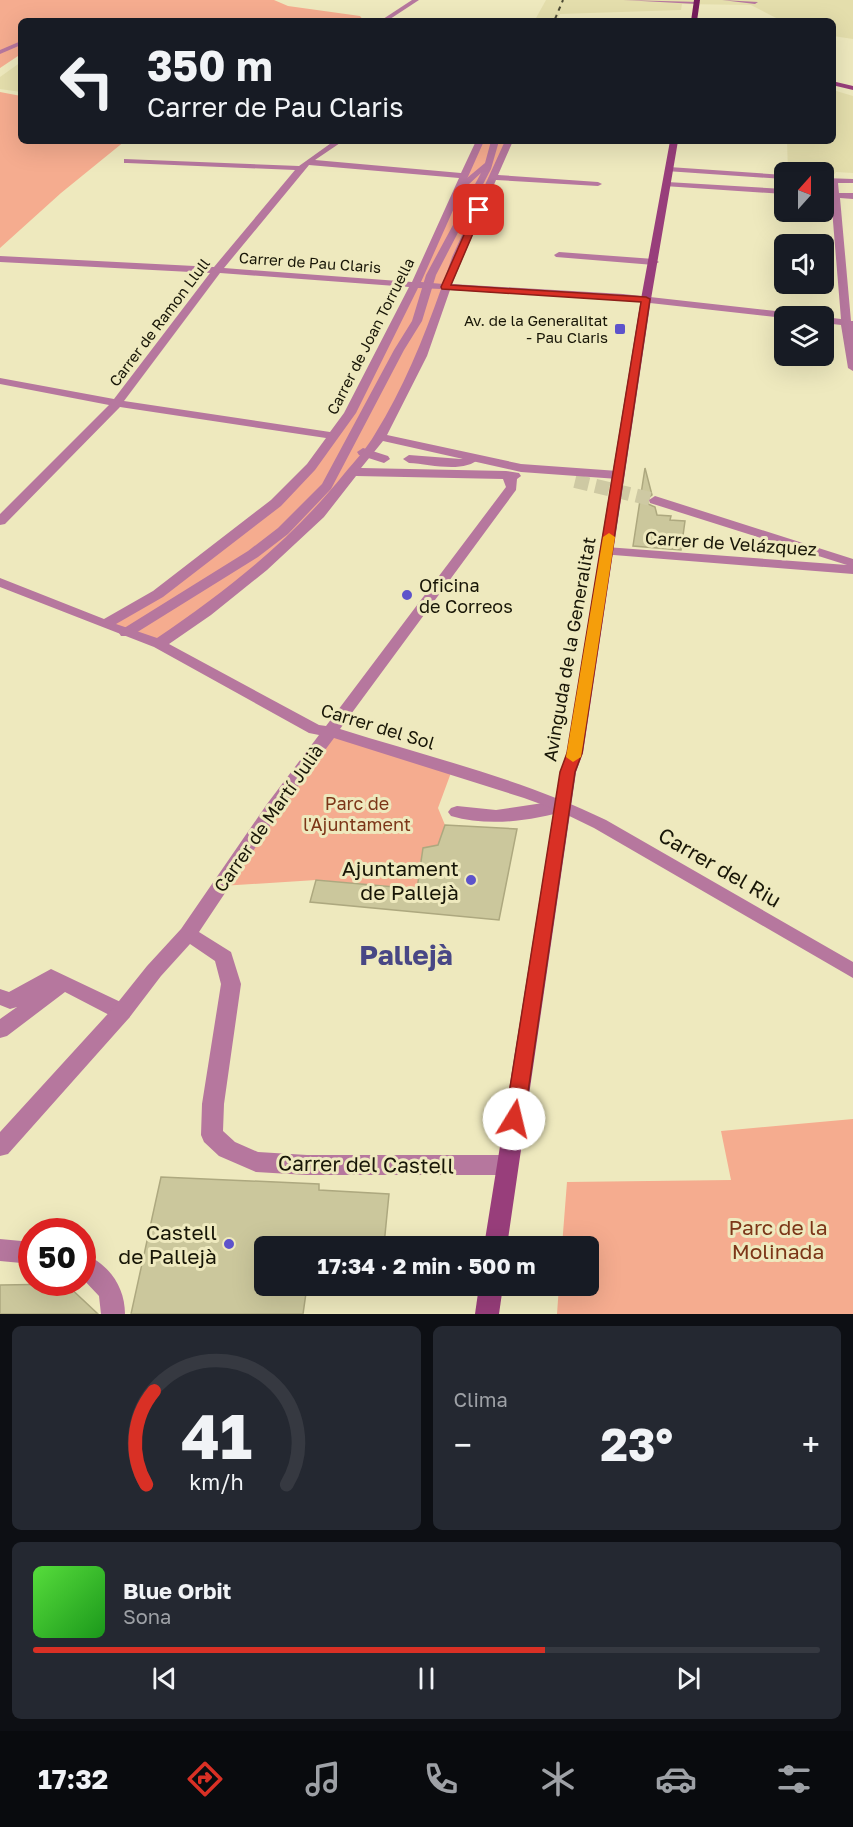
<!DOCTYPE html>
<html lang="es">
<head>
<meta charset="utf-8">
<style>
	:root { --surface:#171b24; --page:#242831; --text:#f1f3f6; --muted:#9ea1a6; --line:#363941; --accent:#d93025 }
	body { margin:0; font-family:"Golos Text",sans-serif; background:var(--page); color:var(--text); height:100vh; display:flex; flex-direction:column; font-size:22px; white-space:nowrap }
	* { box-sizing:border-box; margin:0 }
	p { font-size:20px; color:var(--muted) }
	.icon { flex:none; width:33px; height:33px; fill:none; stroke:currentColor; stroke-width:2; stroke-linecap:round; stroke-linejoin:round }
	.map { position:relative; height:1314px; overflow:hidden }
	.details { display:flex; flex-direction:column; gap:12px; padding:12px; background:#0d0f14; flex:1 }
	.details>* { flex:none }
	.top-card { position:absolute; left:18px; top:18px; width:818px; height:126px; border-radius:9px; box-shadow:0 6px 24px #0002; background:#171b24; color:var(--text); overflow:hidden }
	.needle { width:39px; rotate:21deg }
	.tools { position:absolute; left:774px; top:162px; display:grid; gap:12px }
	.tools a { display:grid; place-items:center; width:60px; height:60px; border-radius:9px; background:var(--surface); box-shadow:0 6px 24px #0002; font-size:30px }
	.speed { position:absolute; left:18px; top:1218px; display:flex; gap:12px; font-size:30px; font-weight:700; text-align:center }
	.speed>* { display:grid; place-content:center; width:78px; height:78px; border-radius:50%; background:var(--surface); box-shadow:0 6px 24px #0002; line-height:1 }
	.speed .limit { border:9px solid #d22; background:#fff; color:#111 }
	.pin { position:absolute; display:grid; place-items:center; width:51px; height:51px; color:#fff; margin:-26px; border-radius:12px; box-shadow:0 3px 9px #0006 }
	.me { position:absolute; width:66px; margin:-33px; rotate:9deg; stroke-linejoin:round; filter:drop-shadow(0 0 4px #0008) }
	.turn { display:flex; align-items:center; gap:21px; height:126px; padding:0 30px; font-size:27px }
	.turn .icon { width:78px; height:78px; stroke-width:2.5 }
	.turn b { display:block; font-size:42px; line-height:51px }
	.big { font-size:45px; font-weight:700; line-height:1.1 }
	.details .tile { flex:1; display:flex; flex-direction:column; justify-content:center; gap:9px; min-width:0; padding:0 21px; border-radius:9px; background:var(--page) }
	.details .dial { align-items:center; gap:0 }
	.dial svg { height:156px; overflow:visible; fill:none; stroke:var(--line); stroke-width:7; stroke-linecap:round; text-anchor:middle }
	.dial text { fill:var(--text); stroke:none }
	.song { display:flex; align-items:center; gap:18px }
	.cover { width:72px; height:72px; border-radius:9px; background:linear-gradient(135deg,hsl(110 70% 55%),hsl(120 70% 35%)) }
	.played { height:6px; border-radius:3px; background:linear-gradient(90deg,var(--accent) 65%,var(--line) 65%) }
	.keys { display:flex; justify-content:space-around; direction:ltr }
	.heat { display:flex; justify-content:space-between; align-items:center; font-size:33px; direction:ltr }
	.details .tiles { flex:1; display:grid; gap:12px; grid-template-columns:1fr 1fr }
	.tile:last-child { grid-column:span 2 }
	.trip { position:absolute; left:254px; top:1236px; width:345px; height:60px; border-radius:9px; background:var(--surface); box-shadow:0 6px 24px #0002; font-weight:700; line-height:60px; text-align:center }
	.dock { display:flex; height:96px; justify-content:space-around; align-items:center; background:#090b0e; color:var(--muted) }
	.dock .icon { width:42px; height:42px }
	.dock .current { color:var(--accent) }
	.dock b { font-size:27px; color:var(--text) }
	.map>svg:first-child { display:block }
</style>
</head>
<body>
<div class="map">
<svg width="853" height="1314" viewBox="0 0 853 1314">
	<rect width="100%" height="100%" fill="#eee9be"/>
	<g fill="#e4deac">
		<path d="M 546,0 L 853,0 L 853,39 L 833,36 L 832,21 L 782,21 L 751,5 L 682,4 L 681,10 L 560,14 L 558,19 L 536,18 Z"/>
		<path d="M 21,62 L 21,92 L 0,89 L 0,77 Z"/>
		<path d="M 833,90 L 853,96 L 853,173 L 836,172 L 833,176 L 824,176 L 824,172 L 788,172 L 787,141 L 832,141 Z"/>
	</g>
	<g fill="#f5ac8f">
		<path d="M 0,0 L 274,0 L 288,6 L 360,16 L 364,21 L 21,21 L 21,54 L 0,68 Z"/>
		<path d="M 0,92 L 21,96 L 21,141 L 125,141 L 61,193 L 0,248 Z"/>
		<path d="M 481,141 L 509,141 L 390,417 L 319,514 L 159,644 L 105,624 L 158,594 L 276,503 L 350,413 Z"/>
		<path d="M 329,731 L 452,770 L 438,808 L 445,825 L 438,845 L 423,848 L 420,866 L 437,870 L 433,890 L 316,880 L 221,886 Z"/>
		<path d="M 853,1119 L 853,1314 L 557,1314 L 559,1286 L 588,1286 L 588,1246 L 562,1246 L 567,1182 L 731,1180 L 721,1131 Z"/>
	</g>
	<g fill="#cbc79c" stroke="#ada87f" stroke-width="1.5">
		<path d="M 645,468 L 652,495 L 647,499 L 648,504 L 655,507 L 657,515 L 671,516 L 670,520 L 685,521 L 681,550 L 633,546 Z"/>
		<path d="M 445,825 L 517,829 L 499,920 L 310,902 L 316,880 L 417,889 L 423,848 L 438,845 Z"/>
		<path d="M 161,1177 L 319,1184 L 319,1190 L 389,1194 L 384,1245 L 312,1242 L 311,1246 L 264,1246 L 264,1286 L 307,1286 L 303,1314 L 131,1314 Z"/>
		<path d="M 66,1284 L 98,1314 L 0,1314 L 0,1285 Z"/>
	</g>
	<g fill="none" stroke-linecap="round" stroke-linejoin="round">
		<path stroke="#cec9a3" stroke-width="14" stroke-dasharray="14 7" stroke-linecap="butt" d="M 575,481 L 655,500"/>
		<g fill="#b6779e" fill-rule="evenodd">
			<path d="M 623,0 L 700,2 L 697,4 Z"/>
			<path d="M 722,0 L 758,2 L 755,4 Z"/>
			<path d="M 559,252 L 654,259 L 659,262 L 654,265 L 556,257 L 554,255 Z"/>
		</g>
		<g fill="#b6779e" fill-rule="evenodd">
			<path d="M 491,141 L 499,141 L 491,169 L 436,275 L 422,321 L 404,350 L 331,489 L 288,534 L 258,557 L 131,636 L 121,636 L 119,633 L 121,630 L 248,551 L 278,528 L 322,484 L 394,350 L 412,321 L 426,275 L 481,173 L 468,185 L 461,183 L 485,163 Z"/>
			<path d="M 363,448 L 388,456 L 390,459 L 384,463 L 359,455 L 357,452 Z"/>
			<path d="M 474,454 L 480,458 C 464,474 430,464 409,463 L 403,459 L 409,455 L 461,459 Z"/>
			<path d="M 563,800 L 569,802 L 572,806 L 569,810 C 531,821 489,827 451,816 L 448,812 L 451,808 L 457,806 L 496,810 Z"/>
			<path d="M 51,969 L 129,1006 L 132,1012 L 129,1018 L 122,1020 L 115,1018 L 65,992 L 7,1036 L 0,1038 L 0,1019 L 17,1007 L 10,1009 L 0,1005 L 0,989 L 9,992 Z"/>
		</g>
		<g fill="#b6779e" fill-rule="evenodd">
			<path d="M 412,0 L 419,0 L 387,21 L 380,21 Z"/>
			<path d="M 21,41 L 21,45 L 0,54 L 0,50 Z"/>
			<path d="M 334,141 L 343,141 L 315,160 L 461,173 L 476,141 L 484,141 L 421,282 L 443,284 L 452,257 L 505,141 L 513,141 L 498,175 L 598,182 L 602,184 L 598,186 L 496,180 L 452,284 L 623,294 L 794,313 L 799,316 L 784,318 L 623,300 L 450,290 L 427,356 L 387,435 L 521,464 L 618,471 L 624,475 L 618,479 L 521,472 L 383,441 L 361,468 L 506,471 L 519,473 L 521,476 L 517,479 L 516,490 L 340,729 C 429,757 522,779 606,820 L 853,962 L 853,978 L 594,828 L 557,810 L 524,798 L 334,738 L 279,812 L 199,932 L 231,952 L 241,984 L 224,1104 L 223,1131 L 235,1142 L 258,1152 L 307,1155 L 507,1155 L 515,1158 L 518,1165 L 515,1172 L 507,1175 L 307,1175 L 256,1172 L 219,1156 L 204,1142 L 201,1135 L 202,1104 L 221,984 L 215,961 L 190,944 L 161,976 L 129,1018 L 8,1154 L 0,1156 L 0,1132 L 115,1006 L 147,966 L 181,929 L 267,804 L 319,735 L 309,733 L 154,647 L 0,587 L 0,578 L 104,619 L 153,591 L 271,500 L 307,464 L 326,438 L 120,407 L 5,524 L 0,525 L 0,514 L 109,405 L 0,384 L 0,378 L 114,399 L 210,273 L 0,262 L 0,256 L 214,267 L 295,170 L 127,163 L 124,163 L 124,159 L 299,166 ZM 309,165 L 459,178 L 412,282 L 224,268 ZM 220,273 L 409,287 L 344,413 L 330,432 L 124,401 ZM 418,288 L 441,289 C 423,340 403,389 375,434 C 367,448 355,461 344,474 C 292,539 227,591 157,638 L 116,624 L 163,597 L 281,506 L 315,470 L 356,413 ZM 356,476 L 503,479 L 506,487 L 326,726 L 319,725 L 169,644 L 211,615 L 267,570 L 324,517 Z"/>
			<path d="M 669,167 L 784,175 L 784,179 L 666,171 L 666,167 Z"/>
			<path d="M 824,178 L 853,179 L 853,183 L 838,183 L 839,193 L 853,193 L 853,199 L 840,198 L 851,321 L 853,321 L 853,371 L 848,368 L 841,325 L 824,323 L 824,317 L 841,319 L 831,197 L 824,196 L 824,192 L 831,192 L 830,183 L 824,182 Z"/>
			<path d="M 667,182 L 784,189 L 784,194 L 664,186 L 664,182 Z"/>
			<path d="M 655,496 L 853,559 L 853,574 L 601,554 L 599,551 L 606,547 L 847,565 L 650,503 L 649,500 Z"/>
			<path d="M 0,1239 L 32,1242 L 32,1264 L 0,1261 Z"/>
			<path d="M 82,1253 C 108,1263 125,1286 125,1314 L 101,1314 L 99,1296 L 82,1278 Z"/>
		</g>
		<g fill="#983e7b" fill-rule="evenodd">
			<path d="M 832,81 L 853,86 L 853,90 L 832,85 Z"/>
			<path d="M 670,141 L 678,141 L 651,299 L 583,753 L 576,772 L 507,1246 L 484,1246 L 560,772 L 567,753 L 641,299 Z"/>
			<path d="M 479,1286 L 503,1286 L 499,1314 L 475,1314 Z"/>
		</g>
		<path fill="#761d5c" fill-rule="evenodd" d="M 694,0 L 700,0 L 697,21 L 691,21 Z"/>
		<path stroke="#4c4a34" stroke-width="2" stroke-dasharray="4.5 4.5" stroke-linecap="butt" d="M 555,19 L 563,0"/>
	</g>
	<path fill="#d93025" stroke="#8d1f18" stroke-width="1.5" d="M 479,208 L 483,210 L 451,285 L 646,297 L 650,299 L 582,753 L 575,772 L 524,1119 L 521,1125 L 514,1128 L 507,1125 L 505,1119 L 560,772 L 567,753 L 641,302 L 442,289 L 441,287 L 475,210 Z"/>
	<path fill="#f59e0b" d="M 609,533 L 615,537 L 581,757 L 573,762 L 566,757 L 603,537 Z"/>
	<g fill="#5d53cb" stroke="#eee9be" stroke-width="2">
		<rect x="614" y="323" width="12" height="12" rx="3"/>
		<circle cx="407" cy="595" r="6"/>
		<circle cx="471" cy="880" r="6"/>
		<circle cx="229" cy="1244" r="6"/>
	</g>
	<g text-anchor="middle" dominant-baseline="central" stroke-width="6" stroke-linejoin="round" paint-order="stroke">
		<g font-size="15" fill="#181607" stroke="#eee9be">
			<text transform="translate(310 262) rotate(4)">Carrer de Pau Claris</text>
			<text transform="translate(159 322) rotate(-53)">Carrer de Ramon Llull</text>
			<text transform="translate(370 336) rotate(-63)">Carrer de Joan Torruella</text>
		</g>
		<g font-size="15" fill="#181607" stroke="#eee9be" text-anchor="end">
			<text x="608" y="320">Av. de la Generalitat<tspan x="608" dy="17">- Pau Claris</tspan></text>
		</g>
		<g font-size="18" fill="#181607" stroke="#eee9be">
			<text transform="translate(731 543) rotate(4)">Carrer de Velázquez</text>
			<text transform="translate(569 649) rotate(-80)">Avinguda de la Generalitat</text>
			<text transform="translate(378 726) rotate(17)">Carrer del Sol</text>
			<text transform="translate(268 818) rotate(-55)">Carrer de Martí Julià</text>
		</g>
		<g font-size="18" fill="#181607" stroke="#eee9be" text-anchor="start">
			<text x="419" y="585">Oficina<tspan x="419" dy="21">de Correos</tspan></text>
		</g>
		<g font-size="18" fill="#7c3618" stroke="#eee9be">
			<text x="357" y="803">Parc de<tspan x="357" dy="21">l'Ajuntament</tspan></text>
		</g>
		<g font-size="21" fill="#181607" stroke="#eee9be">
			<text transform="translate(720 867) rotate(30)">Carrer del Riu</text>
			<text transform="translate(366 1164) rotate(1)">Carrer del Castell</text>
		</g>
		<g font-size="21" fill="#181607" stroke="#eee9be" text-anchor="end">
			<text x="459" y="868">Ajuntament<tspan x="459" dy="24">de Pallejà</tspan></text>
			<text x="217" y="1232">Castell<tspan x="217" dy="24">de Pallejà</tspan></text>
		</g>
		<g font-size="21" fill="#7c3618" stroke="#eee9be">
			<text x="778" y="1227">Parc de la<tspan x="778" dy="24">Molinada</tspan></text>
		</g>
		<g font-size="28" font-weight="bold" fill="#484785" stroke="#eee9be">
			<text x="406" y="954">Pallejà</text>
		</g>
	</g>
</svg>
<div class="tools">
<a><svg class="needle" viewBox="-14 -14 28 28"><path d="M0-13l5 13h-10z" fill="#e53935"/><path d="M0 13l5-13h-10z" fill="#9ea1a6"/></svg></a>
<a><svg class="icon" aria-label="sound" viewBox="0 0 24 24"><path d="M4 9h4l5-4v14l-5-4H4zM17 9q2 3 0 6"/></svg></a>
<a><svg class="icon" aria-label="layers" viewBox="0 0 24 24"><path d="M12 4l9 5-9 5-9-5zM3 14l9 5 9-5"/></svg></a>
</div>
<div class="speed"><div class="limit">50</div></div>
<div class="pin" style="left:479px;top:210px;background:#d93025"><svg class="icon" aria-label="arrive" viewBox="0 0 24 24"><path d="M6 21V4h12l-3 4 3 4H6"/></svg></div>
<svg class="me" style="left:514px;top:1119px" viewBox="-20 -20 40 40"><circle r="19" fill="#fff"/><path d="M0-13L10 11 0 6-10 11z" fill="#d93025"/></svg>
<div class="trip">17:34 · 2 min · 500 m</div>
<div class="top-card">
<div class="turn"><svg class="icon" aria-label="left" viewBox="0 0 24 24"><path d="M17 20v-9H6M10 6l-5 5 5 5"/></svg><div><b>350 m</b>Carrer de Pau Claris</div></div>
</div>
</div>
<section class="details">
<div class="tiles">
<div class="tile dial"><svg viewBox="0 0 100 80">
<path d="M14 69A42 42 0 1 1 86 69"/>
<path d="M14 69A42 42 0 0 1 18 21" stroke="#d93025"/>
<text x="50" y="56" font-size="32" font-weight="700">41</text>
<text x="50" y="72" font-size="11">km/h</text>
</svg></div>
<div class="tile"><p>Clima</p>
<div class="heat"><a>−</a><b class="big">23°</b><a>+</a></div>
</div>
<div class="tile">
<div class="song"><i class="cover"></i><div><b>Blue Orbit</b><p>Sona</p></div></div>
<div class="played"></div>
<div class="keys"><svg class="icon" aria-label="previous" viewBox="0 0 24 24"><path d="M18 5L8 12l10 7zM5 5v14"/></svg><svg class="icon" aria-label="pause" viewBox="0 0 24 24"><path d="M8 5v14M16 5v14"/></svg><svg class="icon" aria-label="next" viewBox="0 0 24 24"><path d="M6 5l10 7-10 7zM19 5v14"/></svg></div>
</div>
</div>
</section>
<nav class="dock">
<b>17:32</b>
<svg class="icon current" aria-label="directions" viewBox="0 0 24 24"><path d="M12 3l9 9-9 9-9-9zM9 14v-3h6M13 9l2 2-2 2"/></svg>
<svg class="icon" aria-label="music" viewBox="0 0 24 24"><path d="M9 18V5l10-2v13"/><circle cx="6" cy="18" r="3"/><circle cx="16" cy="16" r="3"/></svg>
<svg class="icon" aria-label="phone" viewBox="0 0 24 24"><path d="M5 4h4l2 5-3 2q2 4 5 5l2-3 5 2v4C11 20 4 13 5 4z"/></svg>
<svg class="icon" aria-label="climate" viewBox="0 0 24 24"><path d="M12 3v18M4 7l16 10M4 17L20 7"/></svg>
<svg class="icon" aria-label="car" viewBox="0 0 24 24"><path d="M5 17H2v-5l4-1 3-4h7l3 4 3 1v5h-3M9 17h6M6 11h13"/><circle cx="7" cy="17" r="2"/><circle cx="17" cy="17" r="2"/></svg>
<svg class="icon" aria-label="filters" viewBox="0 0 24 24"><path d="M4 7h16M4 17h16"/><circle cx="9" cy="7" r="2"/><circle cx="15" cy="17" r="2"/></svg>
</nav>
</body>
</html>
